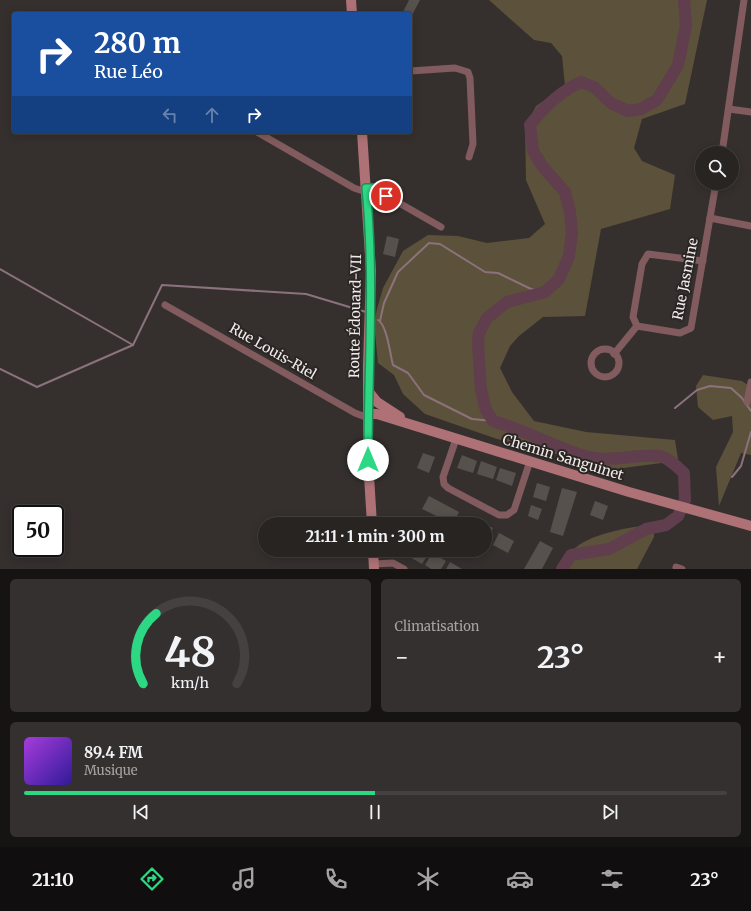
<!DOCTYPE html>
<html lang="fr">
<head>
<meta charset="utf-8">
<style>
	:root { --surface:#282422; --page:#34302f; --text:#f1f3f6; --muted:#a5a4a5; --line:#444140; --accent:#2cd884 }
	body { margin:0; font-family:Merriweather,serif; background:var(--page); color:var(--text); height:100vh; display:flex; flex-direction:column; font-size:15px; white-space:nowrap }
	* { box-sizing:border-box; margin:0 }
	p { font-size:13px; color:var(--muted) }
	.icon { flex:none; width:22px; height:22px; fill:none; stroke:currentColor; stroke-width:2; stroke-linecap:round; stroke-linejoin:round }
	.map { position:relative; height:569px; overflow:hidden }
	.panel { display:flex; flex-direction:column; gap:10px; padding:10px; background:#161413; flex:1 }
	.panel>* { flex:none }
	.top-card { position:absolute; left:12px; top:12px; width:400px; height:122px; border-radius:4px; box-shadow:0 2px 10px #0003,0 0 0 1px var(--line); background:#1a4fa0; color:#fff; overflow:hidden }
	.buttons { position:absolute; left:695px; top:146px; display:grid; gap:8px }
	.buttons a { display:grid; place-items:center; width:44px; height:44px; border-radius:50%; background:var(--surface); box-shadow:0 2px 10px #0003,0 0 0 1px var(--line); font-size:20px }
	.speed { position:absolute; left:12px; top:505px; display:flex; gap:8px; font-size:20px; font-weight:700; text-align:center }
	.speed>* { display:grid; place-content:center; width:52px; height:52px; border-radius:50%; background:var(--surface); box-shadow:0 2px 10px #0003,0 0 0 1px var(--line); line-height:1 }
	.speed .limit { border:2px solid #111; border-radius:6px; background:#fff; color:#111 }
	.pin { position:absolute; display:grid; place-items:center; width:34px; height:34px; color:#fff; margin:-17px; border:2px solid #fff; border-radius:50%; box-shadow:0 1px 4px #0007 }
	.me { position:absolute; width:44px; margin:-22px; rotate:0deg; stroke-linejoin:round; filter:drop-shadow(0 0 3px #0008) }
	.turn { display:flex; align-items:center; gap:14px; height:84px; padding:0 16px; font-size:18px }
	.turn .icon { width:52px; height:52px; stroke-width:2.5 }
	.turn b { display:block; font-size:28px; line-height:34px }
	.lanes { display:flex; align-items:center; height:38px; padding:0 16px; background:#0003; justify-content:center; gap:20px; direction:ltr }
	.lanes .off { opacity:.35 }
	.big { font-size:30px; font-weight:700; line-height:1.1 }
	.panel .card { flex:1; display:flex; flex-direction:column; justify-content:center; gap:6px; min-width:0; padding:0 14px; border-radius:6px; background:var(--page) }
	.panel .dial { align-items:center; gap:0 }
	.dial svg { height:104px; overflow:visible; fill:none; stroke:var(--line); stroke-width:7; stroke-linecap:round; text-anchor:middle }
	.dial text { fill:var(--text); stroke:none }
	.song { display:flex; align-items:center; gap:12px }
	.cover { width:48px; height:48px; border-radius:6px; background:linear-gradient(135deg,hsl(280 70% 55%),hsl(250 70% 35%)) }
	.played { height:4px; border-radius:2px; background:linear-gradient(90deg,var(--accent) 50%,var(--line) 50%) }
	.keys { display:flex; justify-content:space-around; direction:ltr }
	.heat { display:flex; justify-content:space-between; align-items:center; font-size:22px; direction:ltr }
	.panel .tiles { flex:1; display:grid; gap:10px; grid-template-columns:1fr 1fr }
	.card:last-child { grid-column:span 2 }
	.trip { position:absolute; left:258px; top:517px; width:234px; height:40px; border-radius:20px; background:var(--surface); box-shadow:0 2px 10px #0003,0 0 0 1px var(--line); font-weight:700; line-height:40px; text-align:center }
	.dock { display:flex; height:64px; justify-content:space-around; align-items:center; background:#100e0e; color:var(--muted) }
	.dock .icon { width:28px; height:28px }
	.dock .current { color:var(--accent) }
	.dock b { font-size:18px; color:var(--text) }
	.map>svg:first-child { display:block }
</style>
</head>
<body>
<div class="map">
<svg width="751" height="569" viewBox="0 0 751 569">
	<rect width="100%" height="100%" fill="#35302e"/>
	<g fill="#5c513a">
		<path d="M 489,0 L 707,0 L 685,104 L 642,119 L 634,148 L 642,161 L 675,175 L 670,209 L 601,229 L 585,316 L 543,317 L 519,336 L 510,346 L 500,368 L 512,392 L 534,421 L 586,432 L 675,440 L 678,459 L 669,462 L 616,469 L 497,439 L 425,414 L 403,394 L 394,375 L 378,363 L 374,323 L 377,309 L 383,288 L 403,251 L 428,235 L 458,236 L 487,243 L 529,238 L 545,224 L 526,180 L 525,128 L 536,106 L 565,86 L 562,56 L 551,43 L 534,40 Z"/>
		<path d="M 703,375 L 742,381 L 751,387 L 751,455 L 741,453 L 719,506 L 716,467 L 733,432 L 732,416 L 713,420 L 698,407 L 696,386 Z"/>
		<path d="M 654,524 L 654,537 L 637,569 L 563,569 C 566,535 628,528 654,524 Z"/>
	</g>
	<g fill="none" stroke-linecap="round" stroke-linejoin="round">
		<g stroke="#8b727c" stroke-width="2">
			<path d="M 0,269 L 133,345"/>
			<path d="M 378,320 C 387,325 390,354 393,365 L 408,373 L 424,395 L 472,419 L 493,421"/>
			<path d="M 380,321 L 384,303 L 398,272 L 429,243 L 440,244 L 485,272 L 498,273 L 531,289 L 545,292"/>
			<path d="M 0,369 L 37,387 L 133,345 L 162,285 L 306,294 L 366,312"/>
			<path d="M 675,408 L 697,390 L 710,386 L 731,388 L 742,398 L 751,411"/>
			<path d="M 732,477 L 741,466 L 751,432"/>
		</g>
		<path stroke="#603e4d" stroke-width="12" d="M 562,569 L 571,555 L 609,549 L 646,529 L 666,525 L 678,516 L 685,500 L 684,473 C 677,467 668,457 659,456 C 634,454 609,463 585,456 C 554,447 525,430 493,421 L 486,410 L 481,390 L 478,343 L 479,333 L 487,318 L 507,302 L 545,292 L 559,279 L 569,256 L 572,233 L 570,212 L 565,192 L 543,167 L 533,151 L 530,125 C 544,107 561,91 581,82 L 594,87 L 611,103 L 628,111 L 641,109 L 657,100 L 678,65 L 686,25 L 684,0"/>
	</g>
	<g fill="#56514d">
		<path d="M 409,0 L 420,0 L 410,19 L 410,14 L 402,14 Z"/>
		<path d="M 387,236 L 399,239 L 395,257 L 383,254 Z"/>
		<path d="M 423,453 L 435,457 L 429,473 L 417,468 Z"/>
		<path d="M 462,455 L 477,461 L 473,473 L 457,468 Z"/>
		<path d="M 481,461 L 497,467 L 493,479 L 477,474 Z"/>
		<path d="M 500,468 L 516,473 L 512,486 L 496,480 Z"/>
		<path d="M 537,483 L 550,487 L 546,501 L 533,497 Z"/>
		<path d="M 562,488 L 577,492 L 563,536 L 550,532 Z"/>
		<path d="M 429,496 L 459,512 L 453,524 L 422,509 Z"/>
		<path d="M 595,501 L 608,506 L 603,520 L 590,515 Z"/>
		<path d="M 531,505 L 542,509 L 538,520 L 528,516 Z"/>
		<path d="M 480,521 L 493,528 L 485,544 L 485,524 L 478,524 Z"/>
		<path d="M 499,533 L 514,541 L 508,553 L 493,545 Z"/>
		<path d="M 540,541 L 553,548 L 542,569 L 524,569 Z"/>
		<path d="M 412,550 L 428,550 L 430,551 L 422,564 L 408,556 Z"/>
		<path d="M 465,550 L 482,550 L 478,558 Z"/>
		<path d="M 432,553 L 446,561 L 441,569 L 431,569 L 425,565 Z"/>
		<path d="M 450,562 L 462,569 L 446,569 Z"/>
	</g>
	<g fill="none" stroke-linecap="round" stroke-linejoin="round">
		<g stroke="#825b5e" stroke-width="7">
			<path d="M 410,71 L 455,68 L 468,72 L 470,78 L 473,144 L 469,157"/>
			<path d="M 729,109 L 751,112"/>
			<path d="M 257,132 L 354,188 L 366,192"/>
			<path d="M 722,153 L 744,0"/>
			<path d="M 366,188 L 373,188 L 441,227"/>
			<path d="M 710,218 L 751,226"/>
			<path d="M 165,305 L 355,413 L 363,416 L 368,414"/>
			<path d="M 637,326 L 680,333 L 691,328 L 716,183"/>
			<path d="M 637,326 L 633,317 L 642,264 L 648,254 L 703,261"/>
			<circle cx="605" cy="363" r="14"/>
			<path d="M 614,354 L 637,326"/>
			<path d="M 747,402 L 751,382"/>
			<path d="M 456,439 L 443,477 L 444,484 L 448,488 L 499,515 L 507,515 L 514,510 L 530,461"/>
			<path d="M 374,564 L 393,563 L 404,569"/>
			<path d="M 676,567 L 682,569"/>
		</g>
		<g stroke="#ae7276" stroke-width="10">
			<path d="M 351,0 L 352,14"/>
			<path d="M 362,132 L 371,271 L 368,366 L 368,460 L 372,524"/>
			<path d="M 368,391 L 377,402 L 400,417"/>
			<path d="M 368,414 L 377,414 L 629,492 L 751,526"/>
			<path d="M 373,550 L 374,569"/>
		</g>
	</g>
	<g fill="none" stroke-linecap="round" stroke-linejoin="round">
		<defs>
			<path id="route" d="M 368,460 C 368,369 375,279 366,188 L 373,188 L 386,196"/>
		</defs>
		<use href="#route" stroke="#1d8c56" stroke-width="10"/>
		<use href="#route" stroke="#2cd884" stroke-width="7"/>
	</g>
	<g text-anchor="middle" dominant-baseline="central" stroke-width="4" stroke-linejoin="round" paint-order="stroke">
		<g font-size="14" fill="#f0eceb" stroke="#2b2624">
			<text transform="translate(685 279) rotate(-79)">Rue Jasmine</text>
			<text transform="translate(355 316) rotate(-89)">Route Édouard-VII</text>
			<text transform="translate(273 351) rotate(30)">Rue Louis-Riel</text>
			<text transform="translate(563 457) rotate(17)">Chemin Sanguinet</text>
		</g>
	</g>
</svg>
<div class="buttons">
<a><svg class="icon" aria-label="search" viewBox="0 0 24 24"><circle cx="10" cy="10" r="6"/><path d="M15 15l6 6"/></svg></a>
</div>
<div class="speed"><div class="limit">50</div></div>
<div class="pin" style="left:386px;top:196px;background:#d93025"><svg class="icon" aria-label="arrive" viewBox="0 0 24 24"><path d="M6 21V4h12l-3 4 3 4H6"/></svg></div>
<svg class="me" style="left:368px;top:460px" viewBox="-20 -20 40 40"><circle r="19" fill="#fff"/><path d="M0-13L10 11 0 6-10 11z" fill="#2cd884"/></svg>
<div class="trip">21:11 · 1 min · 300 m</div>
<div class="top-card">
<div class="turn"><svg class="icon" aria-label="right" viewBox="0 0 24 24"><path d="M7 20v-9h11M14 6l5 5-5 5"/></svg><div><b>280 m</b>Rue Léo</div></div>
<div class="lanes"><svg class="icon off" aria-label="left" viewBox="0 0 24 24"><path d="M17 20v-9H6M10 6l-5 5 5 5"/></svg><svg class="icon off" aria-label="ahead" viewBox="0 0 24 24"><path d="M12 20V5M6 11l6-6 6 6"/></svg><svg class="icon" aria-label="right" viewBox="0 0 24 24"><path d="M7 20v-9h11M14 6l5 5-5 5"/></svg></div>
</div>
</div>
<section class="panel">
<div class="tiles">
<div class="card dial"><svg viewBox="0 0 100 80">
<path d="M14 69A42 42 0 1 1 86 69"/>
<path d="M14 69A42 42 0 0 1 24 15" stroke="#2cd884"/>
<text x="50" y="56" font-size="32" font-weight="700">48</text>
<text x="50" y="72" font-size="11">km/h</text>
</svg></div>
<div class="card"><p>Climatisation</p>
<div class="heat"><a>−</a><b class="big">23°</b><a>+</a></div>
</div>
<div class="card">
<div class="song"><i class="cover"></i><div><b>89.4 FM</b><p>Musique</p></div></div>
<div class="played"></div>
<div class="keys"><svg class="icon" aria-label="previous" viewBox="0 0 24 24"><path d="M18 5L8 12l10 7zM5 5v14"/></svg><svg class="icon" aria-label="pause" viewBox="0 0 24 24"><path d="M8 5v14M16 5v14"/></svg><svg class="icon" aria-label="next" viewBox="0 0 24 24"><path d="M6 5l10 7-10 7zM19 5v14"/></svg></div>
</div>
</div>
</section>
<nav class="dock">
<b>21:10</b>
<svg class="icon current" aria-label="directions" viewBox="0 0 24 24"><path d="M12 3l9 9-9 9-9-9zM9 14v-3h6M13 9l2 2-2 2"/></svg>
<svg class="icon" aria-label="music" viewBox="0 0 24 24"><path d="M9 18V5l10-2v13"/><circle cx="6" cy="18" r="3"/><circle cx="16" cy="16" r="3"/></svg>
<svg class="icon" aria-label="phone" viewBox="0 0 24 24"><path d="M5 4h4l2 5-3 2q2 4 5 5l2-3 5 2v4C11 20 4 13 5 4z"/></svg>
<svg class="icon" aria-label="climate" viewBox="0 0 24 24"><path d="M12 3v18M4 7l16 10M4 17L20 7"/></svg>
<svg class="icon" aria-label="car" viewBox="0 0 24 24"><path d="M5 17H2v-5l4-1 3-4h7l3 4 3 1v5h-3M9 17h6M6 11h13"/><circle cx="7" cy="17" r="2"/><circle cx="17" cy="17" r="2"/></svg>
<svg class="icon" aria-label="filters" viewBox="0 0 24 24"><path d="M4 7h16M4 17h16"/><circle cx="9" cy="7" r="2"/><circle cx="15" cy="17" r="2"/></svg>
<b>23°</b>
</nav>
</body>
</html>
